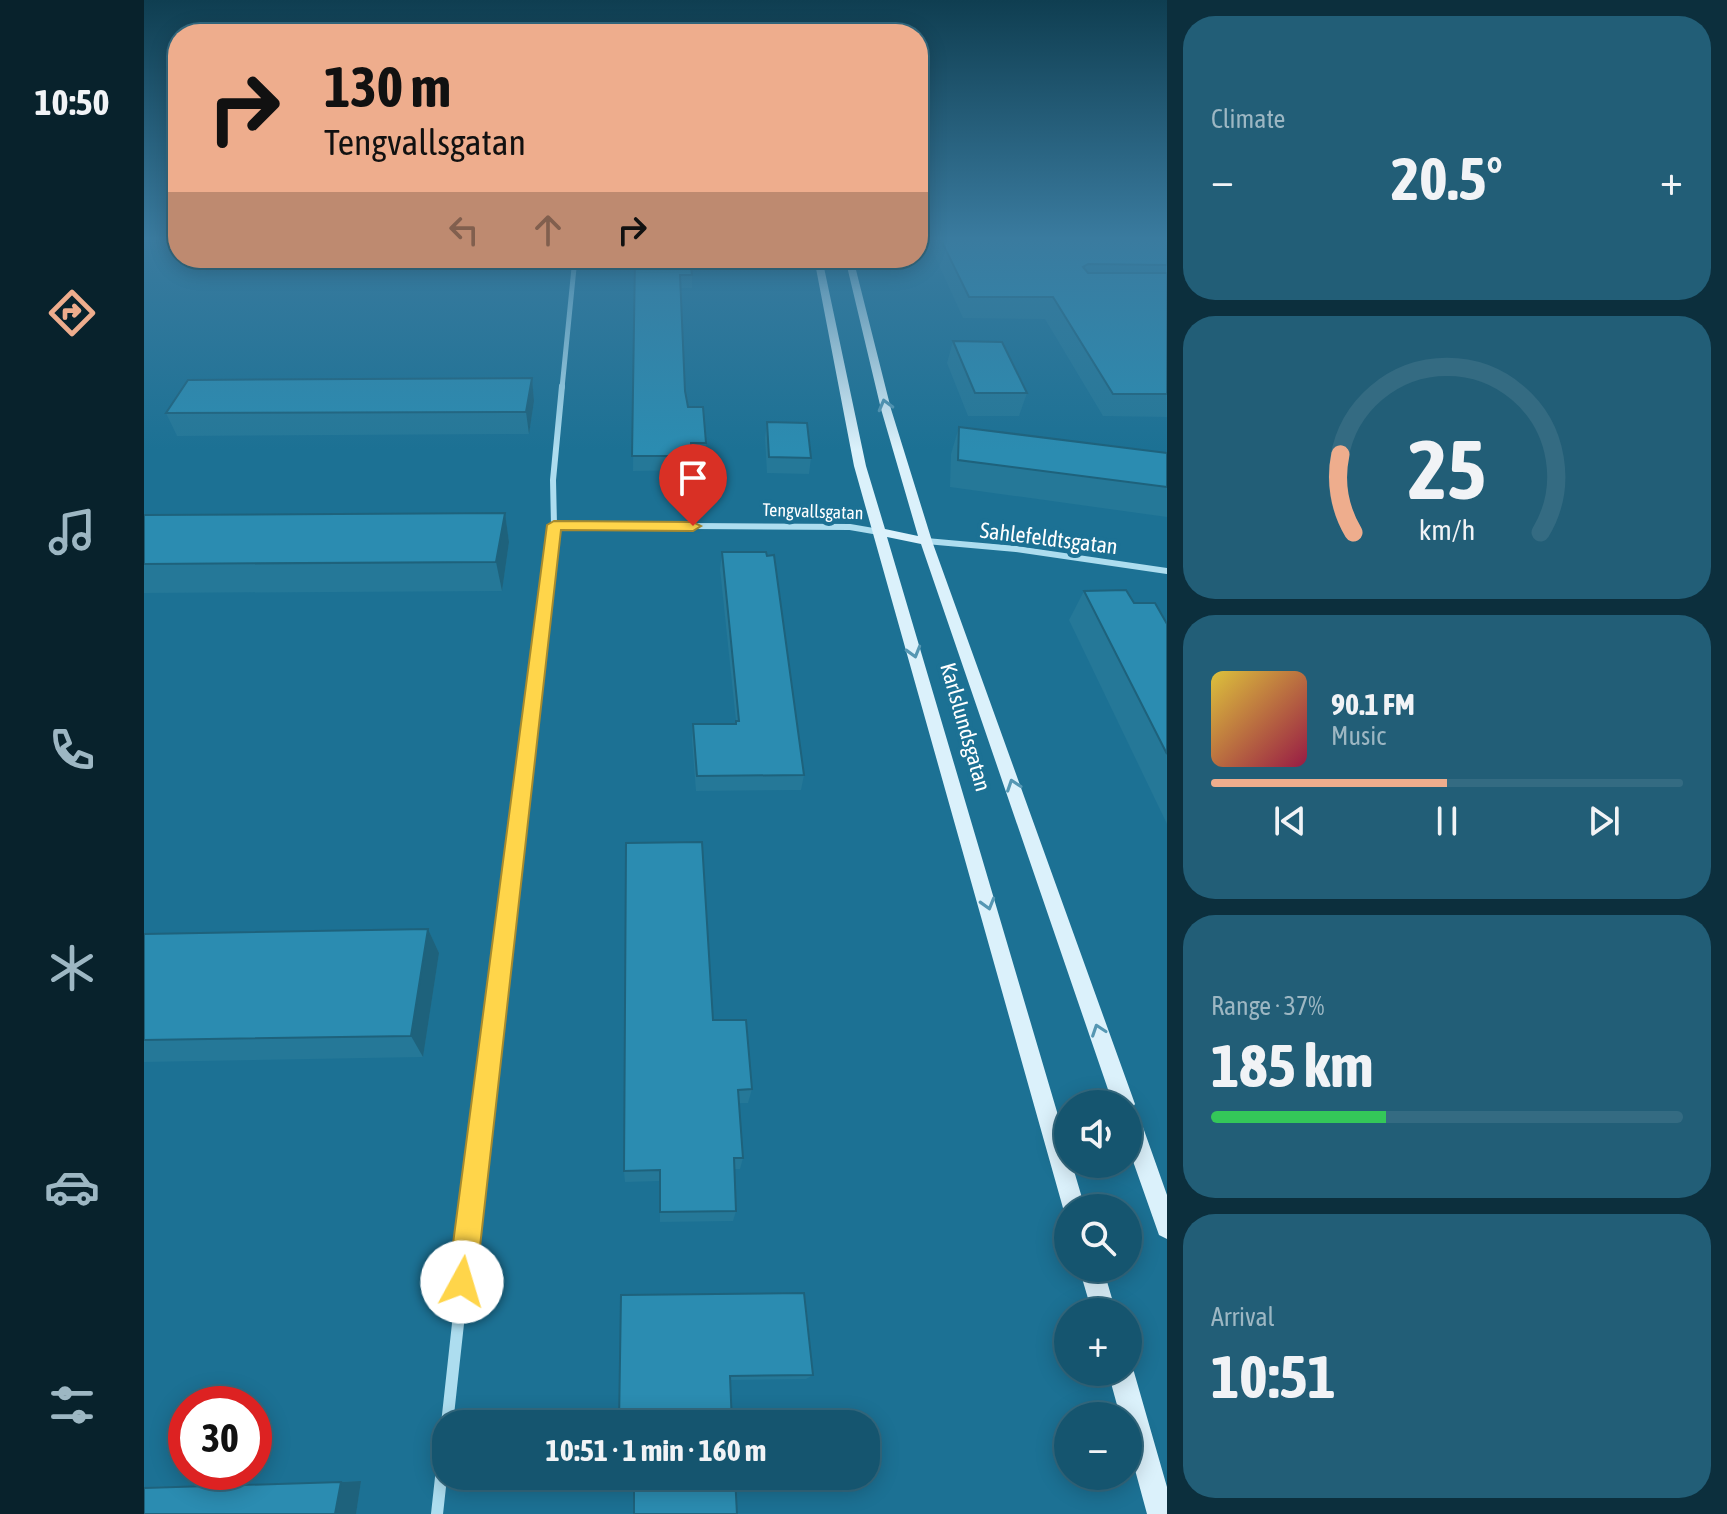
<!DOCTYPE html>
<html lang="en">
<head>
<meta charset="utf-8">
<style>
	:root { --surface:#15556f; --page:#225e77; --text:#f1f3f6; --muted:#9db7c3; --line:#346b82; --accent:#eead8d }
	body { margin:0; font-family:"Asap Condensed",sans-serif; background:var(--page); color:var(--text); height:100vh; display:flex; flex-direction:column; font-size:30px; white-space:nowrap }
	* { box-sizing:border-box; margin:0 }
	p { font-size:26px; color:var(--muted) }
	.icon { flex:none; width:44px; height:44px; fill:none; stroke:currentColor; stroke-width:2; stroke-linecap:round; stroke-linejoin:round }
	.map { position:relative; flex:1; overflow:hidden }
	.side { display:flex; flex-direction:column; gap:16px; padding:16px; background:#0c2f3d; width:560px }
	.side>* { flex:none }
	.banner { position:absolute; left:24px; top:24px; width:760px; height:244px; border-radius:32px; box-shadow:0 4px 20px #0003,0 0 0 2px var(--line); background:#eead8d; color:#111; overflow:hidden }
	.tools { position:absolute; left:910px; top:1090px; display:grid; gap:16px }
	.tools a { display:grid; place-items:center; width:88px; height:88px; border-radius:50%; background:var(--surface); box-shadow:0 4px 20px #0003,0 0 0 2px var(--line); font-size:40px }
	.speed { position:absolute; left:24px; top:1386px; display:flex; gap:16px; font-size:40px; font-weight:700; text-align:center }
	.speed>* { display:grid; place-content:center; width:104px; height:104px; border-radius:50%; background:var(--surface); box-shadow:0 4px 20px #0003,0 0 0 2px var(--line); line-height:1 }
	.speed .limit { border:12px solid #d22; background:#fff; color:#111 }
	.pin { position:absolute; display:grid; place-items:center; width:68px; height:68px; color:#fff; margin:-82px -34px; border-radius:50% 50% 50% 0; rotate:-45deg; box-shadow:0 0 8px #0007 }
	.pin .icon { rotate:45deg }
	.me { position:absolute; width:88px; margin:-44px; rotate:6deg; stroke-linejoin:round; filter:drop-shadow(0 0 6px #0008) }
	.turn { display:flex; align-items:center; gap:28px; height:168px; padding:0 24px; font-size:36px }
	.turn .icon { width:104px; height:104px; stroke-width:2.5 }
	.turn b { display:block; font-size:56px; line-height:68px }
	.lanes { display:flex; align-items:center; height:76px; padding:0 24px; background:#0003; justify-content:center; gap:40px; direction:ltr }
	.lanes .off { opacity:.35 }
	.big { font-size:60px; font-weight:700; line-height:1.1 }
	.side .tile { flex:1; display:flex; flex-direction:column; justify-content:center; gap:12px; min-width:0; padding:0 28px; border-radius:32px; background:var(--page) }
	.side .dial { align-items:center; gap:0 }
	.dial svg { height:208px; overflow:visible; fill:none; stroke:var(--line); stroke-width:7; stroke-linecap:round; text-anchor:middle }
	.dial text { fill:var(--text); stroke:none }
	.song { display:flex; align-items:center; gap:24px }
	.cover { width:96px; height:96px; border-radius:12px; background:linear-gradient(135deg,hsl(50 70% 55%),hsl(340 70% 35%)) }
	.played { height:8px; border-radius:4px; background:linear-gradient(90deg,var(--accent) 50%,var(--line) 50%) }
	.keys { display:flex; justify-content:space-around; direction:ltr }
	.heat { display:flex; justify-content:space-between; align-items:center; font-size:44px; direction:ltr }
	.charge { height:12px; border-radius:6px; background:linear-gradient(90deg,#34c759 37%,var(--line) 0) }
	.trip { position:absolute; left:288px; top:1410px; width:448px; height:80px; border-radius:32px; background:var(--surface); box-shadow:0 4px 20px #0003,0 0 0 2px var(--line); font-weight:700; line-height:80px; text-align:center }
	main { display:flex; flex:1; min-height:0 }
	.tab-bar { display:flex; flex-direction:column; width:144px; justify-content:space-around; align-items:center; background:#08222c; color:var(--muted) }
	.tab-bar .icon { width:56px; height:56px }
	.tab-bar .on { color:var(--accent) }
	.tab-bar b { font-size:36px; color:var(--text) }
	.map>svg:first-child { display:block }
</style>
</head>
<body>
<main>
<nav class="tab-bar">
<b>10:50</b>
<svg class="icon on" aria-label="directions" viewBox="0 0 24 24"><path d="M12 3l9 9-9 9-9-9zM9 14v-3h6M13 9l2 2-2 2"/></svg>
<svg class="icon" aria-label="music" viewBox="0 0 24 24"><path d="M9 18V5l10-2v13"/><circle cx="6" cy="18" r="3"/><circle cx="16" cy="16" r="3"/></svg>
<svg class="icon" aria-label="phone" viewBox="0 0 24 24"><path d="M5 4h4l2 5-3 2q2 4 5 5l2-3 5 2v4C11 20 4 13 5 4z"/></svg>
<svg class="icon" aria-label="climate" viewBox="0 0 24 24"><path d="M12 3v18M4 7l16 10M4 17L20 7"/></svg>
<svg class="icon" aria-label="car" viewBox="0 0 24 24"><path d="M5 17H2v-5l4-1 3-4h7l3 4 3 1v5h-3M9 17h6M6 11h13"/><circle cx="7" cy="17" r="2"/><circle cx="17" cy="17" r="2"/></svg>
<svg class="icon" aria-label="filters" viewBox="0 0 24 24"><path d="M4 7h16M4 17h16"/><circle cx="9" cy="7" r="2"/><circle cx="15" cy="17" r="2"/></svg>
</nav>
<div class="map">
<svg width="1023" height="1514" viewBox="0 0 1023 1514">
	<rect width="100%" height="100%" fill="#1c7194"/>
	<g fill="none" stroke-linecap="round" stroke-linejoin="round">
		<path stroke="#adddef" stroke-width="5" d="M 418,388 L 431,258"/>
		<g stroke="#adddef" stroke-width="6">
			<path d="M 410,525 L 706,527 L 735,532"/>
			<path d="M 782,541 L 872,549 L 1023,571"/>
			<path d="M 403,577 L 410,525 L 409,480 L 418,386"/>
		</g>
		<path stroke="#adddef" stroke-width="7" d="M 374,818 L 404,575"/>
		<path stroke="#adddef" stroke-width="10" d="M 335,1125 L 374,816"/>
		<g stroke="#adddef" stroke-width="12">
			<path d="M 303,1424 L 336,1123"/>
			<path d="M 293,1514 L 302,1432"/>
		</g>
		<g fill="#dbf1fb" fill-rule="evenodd">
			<path d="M 670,258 L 678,258 L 722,466 L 741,529 L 774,536 L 737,409 L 701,258 L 709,258 L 747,409 L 788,541 L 991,1104 L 989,1107 L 995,1116 L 1023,1195 L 1023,1239 L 1015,1235 L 984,1147 L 984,1104 L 969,1104 L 777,544 L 743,537 L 924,1149 L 924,1164 L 928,1164 L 941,1208 L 924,1208 L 924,1217 L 919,1208 L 710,466 Z"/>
			<path d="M 935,1268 L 959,1268 L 972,1312 L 948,1312 Z"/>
			<path d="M 984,1362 L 990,1372 L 1023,1487 L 1023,1514 L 1003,1514 L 984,1444 L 984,1416 L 976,1416 L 964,1372 L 984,1372 Z"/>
		</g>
	</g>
	<g fill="#257898">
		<path d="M 792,238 L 1023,238 L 1023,417 L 959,416 L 901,319 L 819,318 L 789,252 Z"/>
		<path d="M 491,258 L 548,275 L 548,288 L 537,288 L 541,391 L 544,407 L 562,443 L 561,458 L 547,458 L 547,470 L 489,471 Z"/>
		<path d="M 809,341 L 883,393 L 875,416 L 824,416 L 803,363 Z"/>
		<path d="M 388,378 L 390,401 L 385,434 L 33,436 L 22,413 Z"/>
		<path d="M 623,422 L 667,458 L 665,474 L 623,473 L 621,438 Z"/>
		<path d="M 815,427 L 1023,453 L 1023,517 L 806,487 L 807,454 Z"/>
		<path d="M 361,513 L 365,542 L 358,591 L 0,593 L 0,515 Z"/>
		<path d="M 578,552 L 660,775 L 657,790 L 552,791 L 548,740 L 549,724 L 591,724 L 592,721 L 576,569 Z"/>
		<path d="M 940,591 L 990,603 L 1023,624 L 1023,824 L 925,620 Z"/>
		<path d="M 284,929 L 295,953 L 279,1057 L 0,1062 L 0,934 Z"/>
		<path d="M 569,1020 L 608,1089 L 604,1103 L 595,1103 L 599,1158 L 596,1169 L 590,1169 L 592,1211 L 589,1221 L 516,1222 L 516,1181 L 481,1182 L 480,1171 Z"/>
		<path d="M 477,1295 L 669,1375 L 662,1379 L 586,1380 Z"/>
		<path d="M 217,1481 L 212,1514 L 0,1514 L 0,1487 Z"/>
	</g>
	<g fill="#1e627c">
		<path d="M 388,378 L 390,401 L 385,434 L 382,412 Z"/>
		<path d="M 361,513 L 365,542 L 358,591 L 352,562 Z"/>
		<path d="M 284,929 L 295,953 L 279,1057 L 267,1036 Z"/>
		<path d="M 217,1481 L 212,1514 L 191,1514 L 197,1482 Z"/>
	</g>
	<g fill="#2b8cb1" stroke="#1e627c" stroke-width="2">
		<path d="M 796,238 L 1023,238 L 1023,265 L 944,264 L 939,267 L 944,273 L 1023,273 L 1023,394 L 969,394 L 909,297 L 825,297 Z"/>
		<path d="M 491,258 L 546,258 L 548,275 L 536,275 L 541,391 L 544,407 L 559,407 L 562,443 L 547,443 L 547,456 L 488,456 Z"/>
		<path d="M 809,341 L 858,342 L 883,393 L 831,393 Z"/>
		<path d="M 388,378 L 382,412 L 22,413 L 44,380 Z"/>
		<path d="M 623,422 L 663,423 L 667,458 L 625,457 Z"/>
		<path d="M 815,427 L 1023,453 L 1023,487 L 814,460 Z"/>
		<path d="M 361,513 L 352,562 L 0,564 L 0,515 Z"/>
		<path d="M 578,552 L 622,552 L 623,556 L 630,555 L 660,775 L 553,776 L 549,724 L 592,724 L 592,721 L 595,721 Z"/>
		<path d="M 982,590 L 990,603 L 1011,603 L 1023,624 L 1023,754 L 940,591 Z"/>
		<path d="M 558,842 L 569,1020 L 602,1020 L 608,1089 L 594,1090 L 599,1158 L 590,1158 L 592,1211 L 516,1212 L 516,1170 L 480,1171 L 482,843 Z"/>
		<path d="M 284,929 L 267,1036 L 0,1040 L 0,934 Z"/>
		<path d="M 660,1293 L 669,1375 L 586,1376 L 588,1424 L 475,1424 L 477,1295 Z"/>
		<path d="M 490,1476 L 591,1476 L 593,1514 L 490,1514 Z"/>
		<path d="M 197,1482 L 191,1514 L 0,1514 L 0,1488 Z"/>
	</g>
	<defs><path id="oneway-chevron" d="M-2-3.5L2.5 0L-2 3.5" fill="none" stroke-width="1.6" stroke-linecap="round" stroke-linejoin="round" transform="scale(2)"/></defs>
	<g stroke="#5597b3">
		<use href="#oneway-chevron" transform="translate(741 405) rotate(-105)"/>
		<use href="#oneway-chevron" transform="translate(770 652) rotate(74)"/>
		<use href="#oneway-chevron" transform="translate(869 785) rotate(-109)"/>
		<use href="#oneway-chevron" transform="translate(844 904) rotate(74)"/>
		<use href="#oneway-chevron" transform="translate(954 1030) rotate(-109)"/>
	</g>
	<linearGradient id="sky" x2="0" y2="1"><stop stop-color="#0f3e51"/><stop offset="0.53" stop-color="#3a7b9f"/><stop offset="1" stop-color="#3a7b9f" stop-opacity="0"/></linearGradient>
	<rect width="1023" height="450" fill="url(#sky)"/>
	<path fill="#ffd54a" stroke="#a68a30" stroke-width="2" d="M 410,521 L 549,522 L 557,526 L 549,531 L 417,530 L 332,1282 L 328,1291 L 318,1295 L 308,1291 L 304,1282 L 403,525 Z"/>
	<g text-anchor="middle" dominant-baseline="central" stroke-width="8" stroke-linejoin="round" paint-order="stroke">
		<g font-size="18" fill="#fff" stroke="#1c7194">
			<text transform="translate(669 511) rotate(2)">Tengvallsgatan</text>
		</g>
		<g font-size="22" fill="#fff" stroke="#1c7194">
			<text transform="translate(905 538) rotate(7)">Sahlefeldtsgatan</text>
			<text transform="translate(822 727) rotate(74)">Karlslundsgatan</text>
		</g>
	</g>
</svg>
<div class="tools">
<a><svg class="icon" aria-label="sound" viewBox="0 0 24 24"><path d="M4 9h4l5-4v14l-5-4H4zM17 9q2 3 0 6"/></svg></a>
<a><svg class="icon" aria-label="search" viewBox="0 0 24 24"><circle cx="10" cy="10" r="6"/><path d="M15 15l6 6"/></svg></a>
<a>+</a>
<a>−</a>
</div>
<div class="speed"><div class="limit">30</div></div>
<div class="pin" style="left:549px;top:526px;background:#d93025"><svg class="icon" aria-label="arrive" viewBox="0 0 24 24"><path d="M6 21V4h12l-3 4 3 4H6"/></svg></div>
<svg class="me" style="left:318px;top:1282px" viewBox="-20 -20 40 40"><circle r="19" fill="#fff"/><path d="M0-13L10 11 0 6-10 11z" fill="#ffd54a"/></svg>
<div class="trip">10:51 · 1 min · 160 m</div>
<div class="banner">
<div class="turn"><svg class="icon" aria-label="right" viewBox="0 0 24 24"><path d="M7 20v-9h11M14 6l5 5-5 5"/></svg><div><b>130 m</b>Tengvallsgatan</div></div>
<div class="lanes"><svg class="icon off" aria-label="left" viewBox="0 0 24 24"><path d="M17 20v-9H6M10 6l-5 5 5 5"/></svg><svg class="icon off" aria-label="ahead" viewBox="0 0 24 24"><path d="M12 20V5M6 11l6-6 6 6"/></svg><svg class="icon" aria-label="right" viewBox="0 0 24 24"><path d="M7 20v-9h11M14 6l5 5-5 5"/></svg></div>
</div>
</div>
<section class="side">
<div class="tile"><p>Climate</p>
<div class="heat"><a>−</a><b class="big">20.5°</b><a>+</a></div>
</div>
<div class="tile dial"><svg viewBox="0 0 100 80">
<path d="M14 69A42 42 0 1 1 86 69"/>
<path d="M14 69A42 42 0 0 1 9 39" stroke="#eead8d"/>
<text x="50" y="56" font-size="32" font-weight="700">25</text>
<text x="50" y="72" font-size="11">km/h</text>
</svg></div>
<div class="tile">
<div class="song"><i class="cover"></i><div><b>90.1 FM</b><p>Music</p></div></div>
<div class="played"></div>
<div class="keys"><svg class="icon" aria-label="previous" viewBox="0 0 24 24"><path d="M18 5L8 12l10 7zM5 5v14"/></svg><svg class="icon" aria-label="pause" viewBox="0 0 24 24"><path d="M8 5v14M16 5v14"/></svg><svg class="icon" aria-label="next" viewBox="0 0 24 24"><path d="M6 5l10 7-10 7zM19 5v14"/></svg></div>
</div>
<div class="tile"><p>Range · 37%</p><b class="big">185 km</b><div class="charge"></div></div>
<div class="tile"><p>Arrival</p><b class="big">10:51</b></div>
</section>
</main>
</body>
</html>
